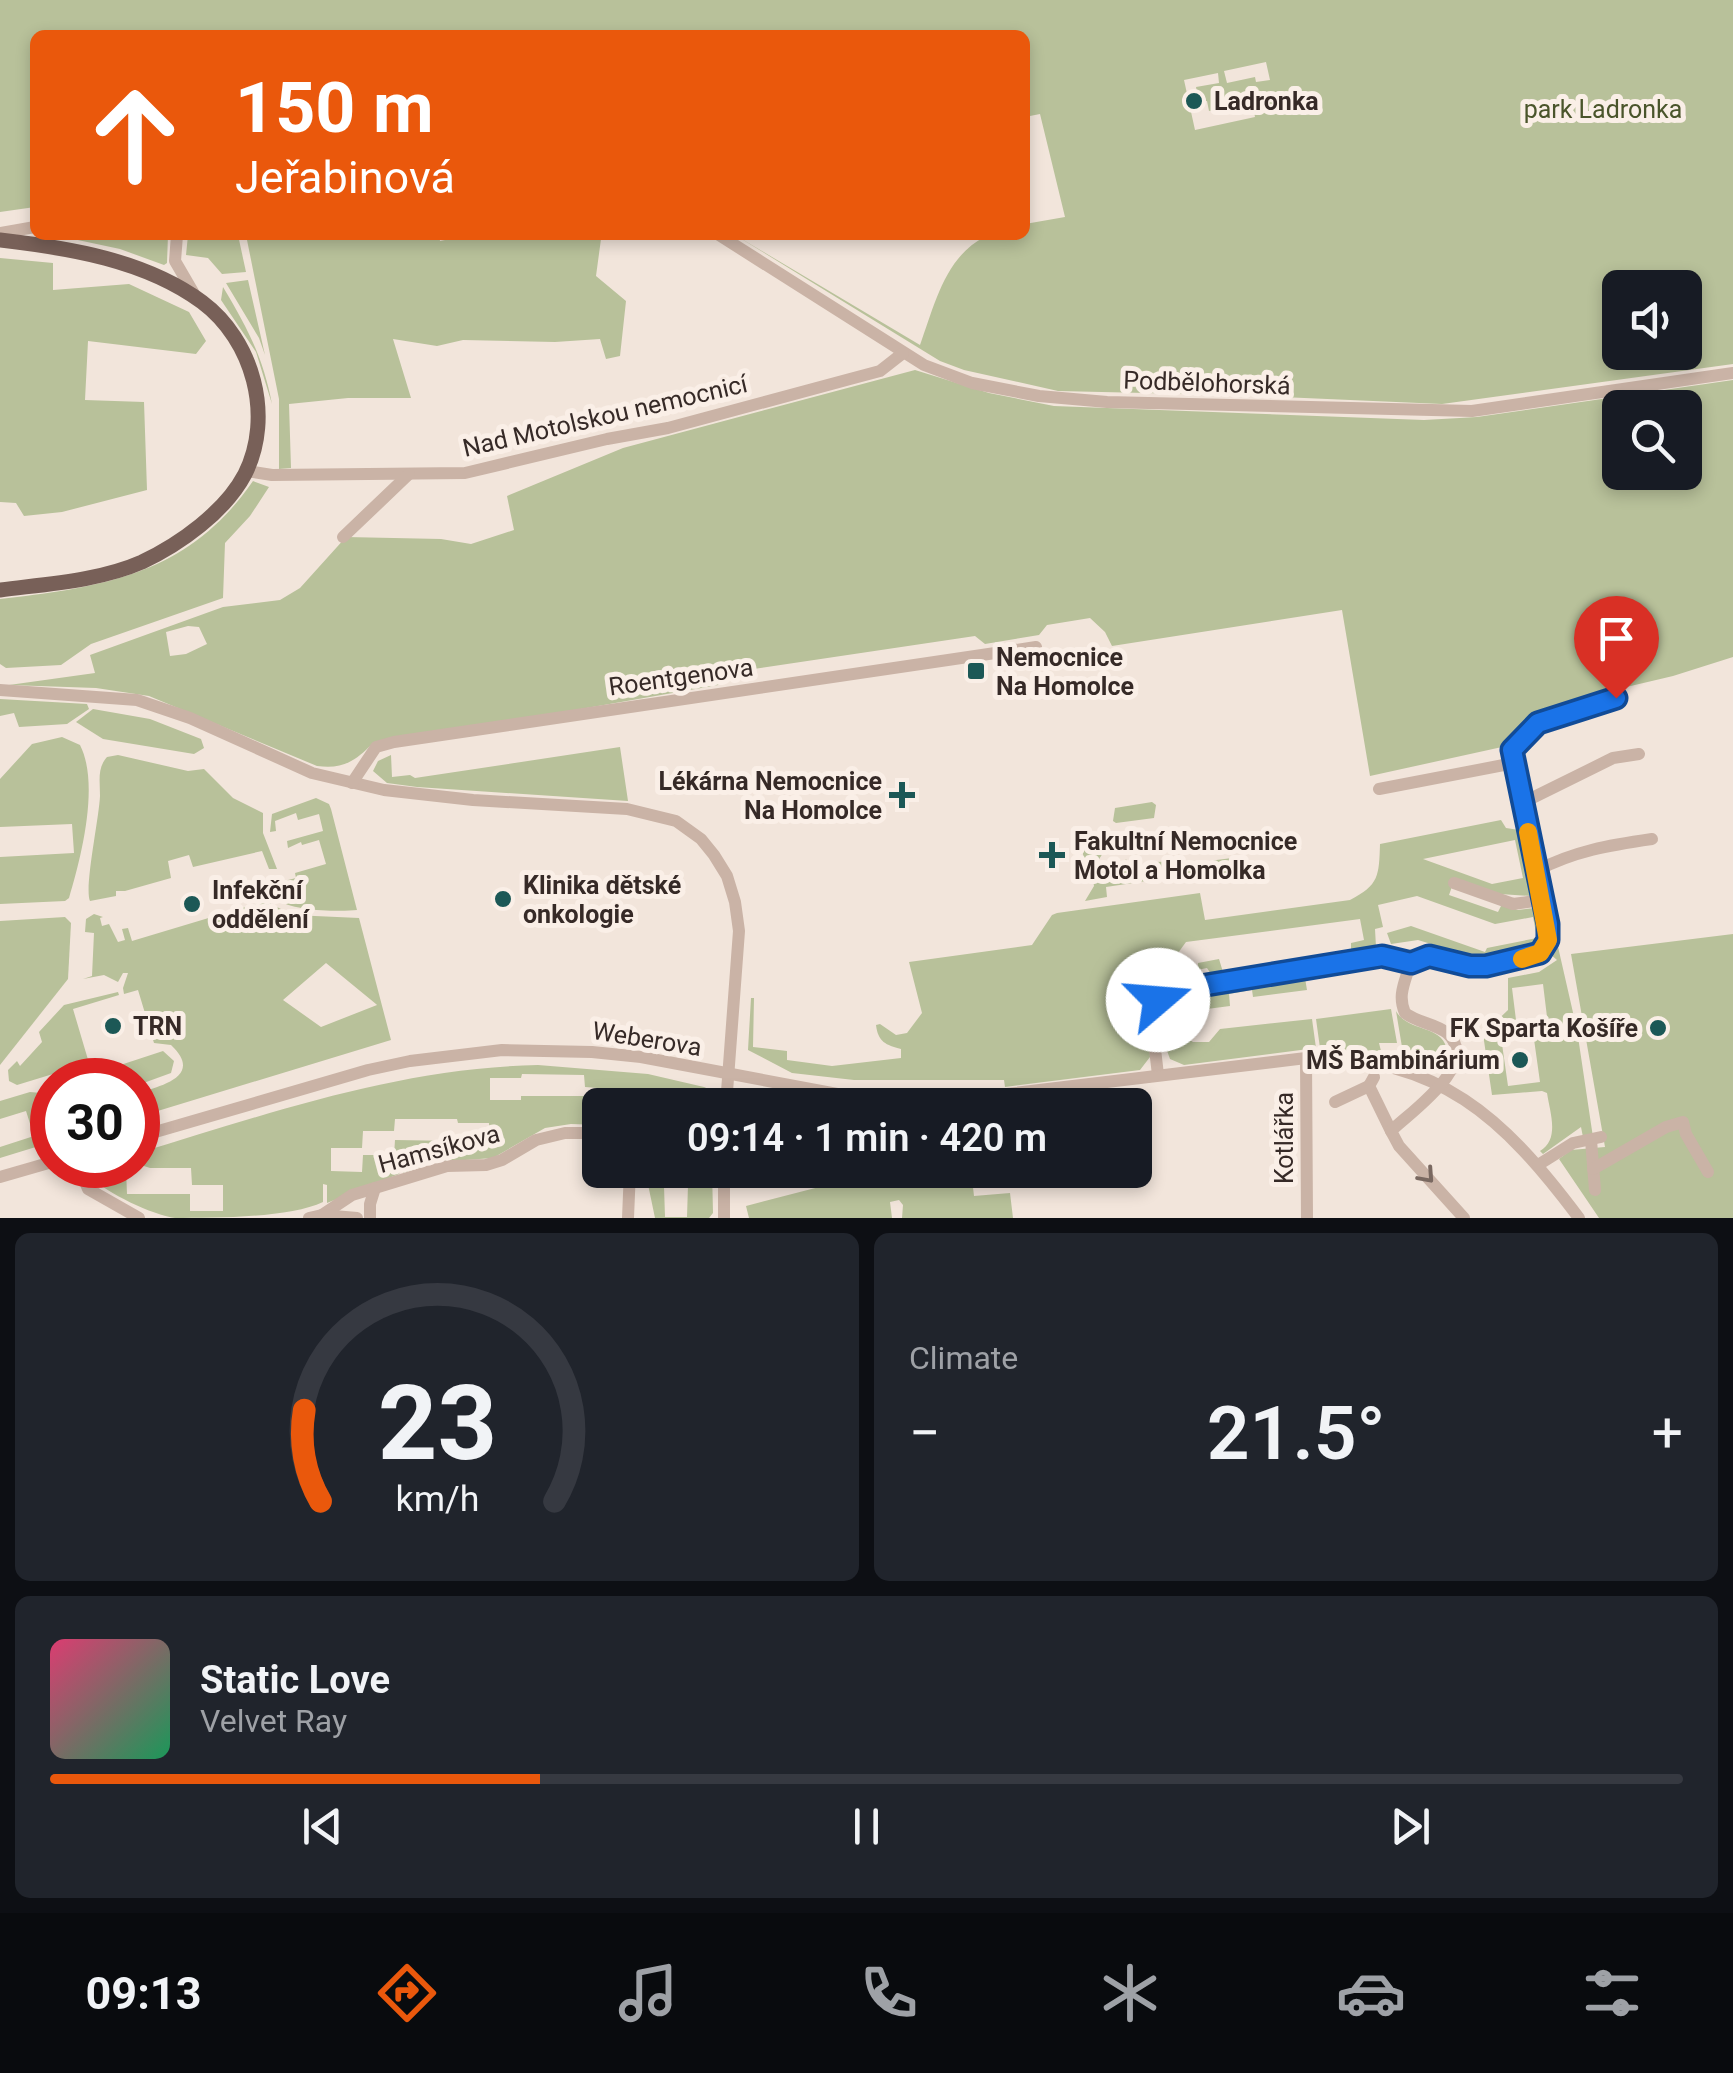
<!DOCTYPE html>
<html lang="en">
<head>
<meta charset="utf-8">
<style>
	:root { --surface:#171b24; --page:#20242c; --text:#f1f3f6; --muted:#9ea1a6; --line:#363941; --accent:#ea580c }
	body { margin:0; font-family:Roboto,sans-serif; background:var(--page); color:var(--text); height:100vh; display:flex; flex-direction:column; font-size:38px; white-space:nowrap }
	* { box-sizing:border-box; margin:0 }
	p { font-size:32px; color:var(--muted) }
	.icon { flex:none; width:55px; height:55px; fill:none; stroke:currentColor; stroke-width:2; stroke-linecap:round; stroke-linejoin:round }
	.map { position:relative; height:1218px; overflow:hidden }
	.details { display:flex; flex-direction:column; gap:15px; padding:15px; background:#0d0f14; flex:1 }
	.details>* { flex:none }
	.top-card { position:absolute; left:30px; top:30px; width:1000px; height:210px; border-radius:15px; box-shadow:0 5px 15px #0003; background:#ea580c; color:#fff; overflow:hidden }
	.fabs { position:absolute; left:1602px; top:270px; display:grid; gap:20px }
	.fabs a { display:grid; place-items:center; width:100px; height:100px; border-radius:15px; background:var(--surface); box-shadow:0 5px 15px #0003; font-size:50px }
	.speed { position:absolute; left:30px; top:1058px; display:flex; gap:20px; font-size:50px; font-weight:700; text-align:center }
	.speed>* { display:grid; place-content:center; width:130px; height:130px; border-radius:50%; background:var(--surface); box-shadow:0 5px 15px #0003; line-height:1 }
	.speed .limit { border:15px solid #d22; background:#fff; color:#111 }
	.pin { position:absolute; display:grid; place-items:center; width:85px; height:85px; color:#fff; margin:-102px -42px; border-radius:50% 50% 50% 0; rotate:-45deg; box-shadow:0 0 10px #0007 }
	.pin .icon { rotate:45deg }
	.me { position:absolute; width:110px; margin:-55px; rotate:72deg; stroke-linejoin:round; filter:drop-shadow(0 0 8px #0008) }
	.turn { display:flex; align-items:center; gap:35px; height:210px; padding:0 40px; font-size:45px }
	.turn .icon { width:130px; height:130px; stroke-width:2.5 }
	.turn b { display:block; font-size:70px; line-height:85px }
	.big { font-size:75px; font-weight:600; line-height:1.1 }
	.details .tile { flex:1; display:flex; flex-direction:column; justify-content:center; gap:15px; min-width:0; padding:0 35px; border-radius:15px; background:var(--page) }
	.details .dial { align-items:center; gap:0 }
	.dial svg { height:260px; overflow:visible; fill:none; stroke:var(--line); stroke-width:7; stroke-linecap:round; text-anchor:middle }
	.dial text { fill:var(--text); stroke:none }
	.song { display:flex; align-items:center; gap:30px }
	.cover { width:120px; height:120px; border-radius:15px; background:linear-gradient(135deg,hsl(340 70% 55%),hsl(150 70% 35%)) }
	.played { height:10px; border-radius:5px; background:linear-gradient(90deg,var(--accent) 30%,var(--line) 30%) }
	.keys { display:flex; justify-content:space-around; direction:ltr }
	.heat { display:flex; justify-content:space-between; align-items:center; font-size:55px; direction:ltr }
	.details .tiles { flex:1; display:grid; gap:15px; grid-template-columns:1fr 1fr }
	.tile:last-child { grid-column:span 2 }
	.trip { position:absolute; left:582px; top:1088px; width:570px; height:100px; border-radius:15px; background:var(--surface); box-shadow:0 5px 15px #0003; font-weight:600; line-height:100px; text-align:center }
	.menu { display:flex; height:160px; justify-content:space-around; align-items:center; background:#090b0e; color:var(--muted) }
	.menu .icon { width:70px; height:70px }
	.menu .active { color:var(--accent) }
	.menu b { font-size:45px; color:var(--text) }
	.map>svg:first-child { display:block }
</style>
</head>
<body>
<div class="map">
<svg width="1733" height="1218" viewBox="0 0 1733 1218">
	<rect width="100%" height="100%" fill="#f2e5db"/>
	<g fill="#b8c19a" fill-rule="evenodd">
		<path d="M 0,0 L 1733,0 L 1733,364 L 1442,404 L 1233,395 L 1058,391 L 964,370 L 940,361 L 735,235 L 920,345 C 934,307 945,256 985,237 C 995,232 1013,235 1025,235 L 1025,224 L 1065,217 L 1040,114 L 1025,117 L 1025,35 L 35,35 L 35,207 L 0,212 ZM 1266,62 L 1270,80 L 1256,82 L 1255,77 L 1227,83 L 1224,71 ZM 1218,73 L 1219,83 L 1196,87 L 1199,102 L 1207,101 L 1209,111 L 1252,102 L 1255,117 L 1195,130 L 1184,80 ZM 1620,288 L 1685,288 L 1685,352 L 1620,352 Z"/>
		<path d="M 168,235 L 167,263 L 164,265 L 120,249 L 59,236 Z"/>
		<path d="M 188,235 L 238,235 L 246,272 L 222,274 L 208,258 L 186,255 Z"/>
		<path d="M 246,235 L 439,235 L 440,241 L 470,235 L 596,235 L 601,239 L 596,276 L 626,301 L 620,356 L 606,359 L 600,339 L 555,342 L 463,340 L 437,346 L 393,339 L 411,398 L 348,398 L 289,404 L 291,468 L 279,469 L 279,399 Z"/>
		<path d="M 0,258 L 53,263 L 53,290 L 129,284 L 189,312 L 206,341 L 196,354 L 88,341 L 85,400 L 144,402 L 147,490 L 62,512 L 24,516 L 16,503 L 0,502 Z"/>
		<path d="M 248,280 L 265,355 L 259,338 L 226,283 Z"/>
		<path d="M 223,287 C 247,327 263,357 272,404 L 256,352 L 221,300 Z"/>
		<path d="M 915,370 L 989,393 L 1054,406 L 1424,420 L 1477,417 L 1733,380 L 1733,657 L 1673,676 L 1618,689 L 1535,718 L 1502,747 L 1370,776 L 1342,610 L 1112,646 L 1105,632 L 1090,618 L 1047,625 L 1039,635 L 985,644 L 975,636 L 733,672 L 724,684 L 370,746 C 353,763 341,769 317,766 L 149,696 L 96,688 L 9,685 L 95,673 L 90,655 L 223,607 L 280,600 L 300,588 L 346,537 L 441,539 L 471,544 L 514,530 L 507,496 L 623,448 ZM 1620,408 L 1685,408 L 1685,472 L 1620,472 ZM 188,626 L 199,627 L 207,644 L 186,654 L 170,656 L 166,632 Z"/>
		<path d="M 253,481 L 269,487 L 250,516 L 225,543 L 223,598 L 91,644 L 61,665 L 6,668 L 0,664 L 0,599 C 105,587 189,574 253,481 Z"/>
		<path d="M 0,699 L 87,704 L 89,709 L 67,724 L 19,727 L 14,713 L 0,716 Z"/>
		<path d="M 93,709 L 150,719 L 201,739 L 204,748 L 194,754 L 103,739 L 76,722 Z"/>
		<path d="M 62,737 L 80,745 C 100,784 81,858 69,898 L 65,901 L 0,904 L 0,857 L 74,853 L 72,824 L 0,827 L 0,779 L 32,744 Z"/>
		<path d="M 620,747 L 628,801 L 417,787 L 387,783 L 373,771 L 378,761 L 391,755 L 392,777 L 410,775 L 415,778 Z"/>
		<path d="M 118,755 L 188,771 L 204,769 L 233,798 L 263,813 L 263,833 L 277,869 L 269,869 L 262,851 L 193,867 L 189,855 L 168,861 L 171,878 L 125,891 L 116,891 L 116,896 L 90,901 C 84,888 99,819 100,796 C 100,781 97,768 107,757 Z"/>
		<path d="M 316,798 L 329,804 L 331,809 L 357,910 C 341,912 288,911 278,899 C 275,895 273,889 272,884 L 296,878 L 295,873 L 326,864 L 319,840 L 302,845 L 301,842 L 288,848 L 287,841 L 323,831 L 319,814 L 298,820 L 296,813 L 275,821 L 276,831 L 270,832 L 272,814 Z"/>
		<path d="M 1152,802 L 1156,805 L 1154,818 L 1116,823 L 1113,821 L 1115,808 Z"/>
		<path d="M 1501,820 L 1506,828 L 1519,830 L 1532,896 L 1500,894 L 1455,878 L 1449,895 L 1498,912 L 1502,904 L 1518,910 L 1534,908 L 1540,936 L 1532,947 L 1477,958 L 1418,940 L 1391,944 L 1387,933 L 1411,926 L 1485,952 L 1487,948 L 1537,938 L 1533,917 L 1495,924 L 1417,896 L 1378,905 L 1383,927 L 1375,929 L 1376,947 L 1351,951 L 1351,943 L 1364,940 L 1360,919 L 1186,942 L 1170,964 L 1171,972 L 1198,969 L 1198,963 L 1219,959 L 1223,972 L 1211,974 L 1207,968 C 1180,973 1159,976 1144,1000 L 1152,1004 L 1148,1016 L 1150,1057 L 1140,1070 L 1005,1087 L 1004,1080 L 854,1080 L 792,1073 L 748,1050 L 751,998 L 754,998 L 753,1047 L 787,1051 L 787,1060 L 832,1066 L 901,1058 L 901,1049 C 886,1045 878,1042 876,1025 L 880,1024 L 896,1035 L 907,1033 L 922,1013 L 909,962 L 1032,945 L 1052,915 L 1057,913 L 1200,893 L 1205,920 L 1350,900 C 1379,885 1379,876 1380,844 ZM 1515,840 L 1523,878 L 1492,884 L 1423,859 Z"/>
		<path d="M 1105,833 L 1108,845 L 1096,864 L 1102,874 L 1120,875 L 1126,859 L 1130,869 L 1157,867 L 1156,862 L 1180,861 L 1186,867 L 1200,867 L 1201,862 L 1232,858 L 1235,874 L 1216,878 L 1214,871 L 1106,887 L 1107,897 L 1085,901 L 1094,886 L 1091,868 L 1086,867 L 1079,837 Z"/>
		<path d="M 263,888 L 271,904 L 293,915 L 359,918 L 391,1040 L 138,1117 L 138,1093 C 161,1086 204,1076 171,1045 L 154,1043 L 138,990 L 124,994 L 123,988 L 128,973 L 123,973 L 118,982 L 104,975 L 83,979 L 92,976 L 94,933 L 85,932 L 86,919 L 94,914 L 103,917 L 100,918 L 102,926 L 109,924 L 118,942 L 125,940 L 122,929 L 128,928 L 132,941 L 262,902 L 258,889 ZM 326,963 L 376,1004 L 377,1005 L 321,1027 L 283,1000 Z"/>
		<path d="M 65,917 L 71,923 L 68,979 L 0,1065 L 0,921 Z"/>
		<path d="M 1733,934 L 1733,1218 L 1599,1218 L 1559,1159 L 1571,1150 L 1605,1147 L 1571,954 Z"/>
		<path d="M 1556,938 L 1577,1030 L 1594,1144 L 1584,1142 L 1581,1127 L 1543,1154 L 1540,1151 C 1560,1139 1550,1113 1547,1093 L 1542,1091 L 1492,1095 L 1483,1034 L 1508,1010 L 1508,978 L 1539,972 L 1557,960 L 1550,954 ZM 1543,984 L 1548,1025 L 1554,1030 L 1550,1036 L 1544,1031 L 1535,1032 L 1532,1025 L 1540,1082 L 1508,1086 L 1500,1030 L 1509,1028 L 1511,1021 L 1516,1020 L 1512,988 Z"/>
		<path d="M 1305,978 L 1307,990 L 1253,997 L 1252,990 L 1229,994 L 1230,1006 L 1207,1009 L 1205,998 L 1182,1001 L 1187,1010 L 1176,1031 L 1193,1042 L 1209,1042 L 1220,1029 L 1312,1019 L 1316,1048 L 1184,1065 L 1170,1059 L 1165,1045 L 1170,1041 L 1168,1026 L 1161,1016 L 1175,998 L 1282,979 L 1283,982 Z"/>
		<path d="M 118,992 L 119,995 L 73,1009 L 89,1063 L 17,1085 L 9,1081 L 8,1070 L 17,1061 L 20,1066 L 42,1042 L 39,1032 L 64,1005 Z"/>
		<path d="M 1391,1009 L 1397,1043 L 1379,1043 L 1382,1055 L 1320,1048 L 1316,1019 Z"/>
		<path d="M 1396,1011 C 1408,1033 1445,1024 1447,1052 L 1441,1067 L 1431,1069 L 1404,1059 Z"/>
		<path d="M 163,1051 L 174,1061 L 171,1073 L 138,1085 L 138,1080 L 63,1080 L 92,1071 L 93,1074 Z"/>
		<path d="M 538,1065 L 648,1074 L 704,1087 L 713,1091 L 715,1105 L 649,1105 L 648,1092 L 585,1087 L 584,1075 L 522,1074 L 521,1078 L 490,1078 L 490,1100 L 521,1100 L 521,1096 L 585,1096 L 585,1109 L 600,1109 L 600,1125 L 571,1124 L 545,1128 L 493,1158 L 438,1162 L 434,1149 L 424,1147 L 426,1165 L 403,1173 L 402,1167 L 399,1174 L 327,1203 L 327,1185 L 323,1184 L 323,1202 C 290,1218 213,1218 175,1218 C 153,1215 106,1193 91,1177 L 92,1167 L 137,1165 L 137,1168 L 126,1168 L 127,1194 L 190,1194 L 190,1211 L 223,1211 L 223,1185 L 192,1185 L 191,1168 L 150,1168 L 138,1164 L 138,1153 C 271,1113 397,1068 538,1065 ZM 395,1119 L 457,1119 L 458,1123 L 489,1123 L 490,1146 L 459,1147 L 458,1141 L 395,1140 L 394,1155 L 363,1155 L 362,1172 L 331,1171 L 331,1148 L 362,1148 L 363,1131 L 394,1131 Z"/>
		<path d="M 30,1092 L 52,1094 L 52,1142 L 0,1158 L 0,1147 L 34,1136 L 26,1111 L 0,1119 L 0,1101 Z"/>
		<path d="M 645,1170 L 668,1170 L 668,1185 L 664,1186 L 665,1217 L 687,1217 L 688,1185 L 692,1185 L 692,1170 L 712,1170 L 713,1213 L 709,1218 L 655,1218 Z"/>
		<path d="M 885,1170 L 971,1170 L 974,1196 L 1010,1193 L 1013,1218 L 902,1218 L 903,1205 L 899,1200 L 890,1202 L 892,1218 L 749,1218 L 746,1206 Z"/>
	</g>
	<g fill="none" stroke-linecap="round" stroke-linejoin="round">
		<g stroke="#cab3a6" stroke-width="12">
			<path d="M 0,233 L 35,227"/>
			<path d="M 177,235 L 175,261 L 193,292"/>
			<path d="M 719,235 L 924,365 L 972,383 L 1039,396 L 1107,402 L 1472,411 L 1733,373"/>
			<path d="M 247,471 L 272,475 L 465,473 L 607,439 L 668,428 L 850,379 L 880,371 L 903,353"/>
			<path d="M 343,537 L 409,474"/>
			<path d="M 0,690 L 137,700 L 190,718 L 312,773 L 384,790 L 473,800 L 627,809 L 676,821 L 701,839 L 714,855 L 727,876 L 735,902 L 739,931 L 726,1105"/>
			<path d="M 352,783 L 376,747 L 394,742 L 1036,647"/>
			<path d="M 1379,789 L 1514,763"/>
			<path d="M 1522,803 L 1613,758 L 1639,754"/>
			<path d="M 1536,871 C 1574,851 1610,845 1652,839"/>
			<path d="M 1454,883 L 1513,904 L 1542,900"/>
			<path d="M 1306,1058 L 1307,1218"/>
			<path d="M 1158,1075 L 1152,1023 L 1159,1000 L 1176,989 L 1382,956 L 1411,963"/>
			<path d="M 1374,1077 L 1369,1086 L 1391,1131"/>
			<path d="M 1335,1102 L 1369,1086"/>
			<path d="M 138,1137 L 368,1070 L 410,1061 L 502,1050 L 592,1052 L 641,1057 L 837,1094 L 936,1098 L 1007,1094 L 1306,1058 C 1439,1056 1504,1118 1579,1218"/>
			<path d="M 1591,1140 L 1595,1190"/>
			<path d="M 78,1165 L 88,1189 L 139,1218"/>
			<path d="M 1538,1165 L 1573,1143 L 1601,1137"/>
			<path d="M 1593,1169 L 1666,1127 L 1683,1122 L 1686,1134 L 1708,1172"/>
			<path d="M 724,1170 L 724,1218"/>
			<path d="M 0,1177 L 52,1162"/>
			<path d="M 322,1215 L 352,1195 L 447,1166 L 486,1165 L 502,1160 L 536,1140 L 565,1133 L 600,1133"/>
			<path d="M 309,1218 L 322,1215 L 357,1218"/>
			<path d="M 370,1218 L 370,1204 L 375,1188"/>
			<path d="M 628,1218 L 630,1170"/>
			<path d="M 1464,1218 L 1399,1146 L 1391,1131 C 1409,1113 1482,1064 1447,1033 C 1434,1023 1418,1023 1405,1013 C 1399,999 1402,989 1407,974 C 1419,940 1451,966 1477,966 C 1498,967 1521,961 1540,953 L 1548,940 L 1548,924 L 1512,749 L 1538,723 L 1616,697"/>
		</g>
		<path stroke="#786058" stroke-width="15" d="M 0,240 C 69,248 145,260 202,302 C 253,340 274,416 245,474 C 225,512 180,544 142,562 C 99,581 46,584 0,590"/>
	</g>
	<defs><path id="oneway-chevron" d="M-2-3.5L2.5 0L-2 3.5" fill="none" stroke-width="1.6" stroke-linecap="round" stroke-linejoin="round" transform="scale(2.5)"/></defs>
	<use stroke="#796860" href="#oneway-chevron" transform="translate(1427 1176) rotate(48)"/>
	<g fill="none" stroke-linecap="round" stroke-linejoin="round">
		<defs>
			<path id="route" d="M 1158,1000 L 1176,990 L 1382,956 L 1411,963 L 1429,956 L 1470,966 L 1486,966 L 1540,953 L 1548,940 L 1548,924 L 1512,750 L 1538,723 L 1616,698"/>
		</defs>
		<use href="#route" stroke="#114b97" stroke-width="25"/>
		<use href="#route" stroke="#1a73e8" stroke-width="18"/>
		<path stroke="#f59e0b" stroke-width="18" d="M 1522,959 L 1540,953 L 1548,940 L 1528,832"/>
	</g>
	<g fill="#1c5856" stroke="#faefe7" stroke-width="4">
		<circle cx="1194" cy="101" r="10"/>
		<rect x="966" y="661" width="20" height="20" rx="5"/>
		<path d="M897 780h10v10h10v10h-10v10h-10v-10h-10v-10h10z"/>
		<path d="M1047 840h10v10h10v10h-10v10h-10v-10h-10v-10h10z"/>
		<circle cx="503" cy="899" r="10"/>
		<circle cx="192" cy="904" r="10"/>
		<circle cx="113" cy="1026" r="10"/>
		<circle cx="1658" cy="1028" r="10"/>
		<circle cx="1520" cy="1060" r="10"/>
	</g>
	<g text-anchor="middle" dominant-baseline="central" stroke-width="10" stroke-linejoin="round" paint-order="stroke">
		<g font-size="25" font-weight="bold" fill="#362a27" stroke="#faefe7" text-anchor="start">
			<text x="1214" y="101">Ladronka</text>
			<text x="996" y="657">Nemocnice<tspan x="996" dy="29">Na Homolce</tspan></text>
			<text x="882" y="781" text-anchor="end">Lékárna Nemocnice<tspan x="882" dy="29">Na Homolce</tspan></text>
			<text x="1074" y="841">Fakultní Nemocnice<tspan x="1074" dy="29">Motol a Homolka</tspan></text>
			<text x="523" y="885">Klinika dětské<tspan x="523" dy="29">onkologie</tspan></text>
			<text x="212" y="890">Infekční<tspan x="212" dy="29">oddělení</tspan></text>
			<text x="133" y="1026">TRN</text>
			<text x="1638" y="1028" text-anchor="end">FK Sparta Košíře</text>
			<text x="1500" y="1060" text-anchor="end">MŠ Bambinárium</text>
		</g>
		<g font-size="25" fill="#4a552b" stroke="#faefe7">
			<text x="1603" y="109">park Ladronka</text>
		</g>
		<g font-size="25" fill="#362a27" stroke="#faefe7">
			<text transform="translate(1207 383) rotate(2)">Podbělohorská</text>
			<text transform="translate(605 416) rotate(-13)">Nad Motolskou nemocnicí</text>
			<text transform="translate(681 677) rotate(-8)">Roentgenova</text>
			<text transform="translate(647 1039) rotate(9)">Weberova</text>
			<text transform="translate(1284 1138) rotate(-90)">Kotlářka</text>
			<text transform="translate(439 1149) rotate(-15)">Hamsíkova</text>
		</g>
	</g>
</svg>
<div class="fabs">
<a><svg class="icon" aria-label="sound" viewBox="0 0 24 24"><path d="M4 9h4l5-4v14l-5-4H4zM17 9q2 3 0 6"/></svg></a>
<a><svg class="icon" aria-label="search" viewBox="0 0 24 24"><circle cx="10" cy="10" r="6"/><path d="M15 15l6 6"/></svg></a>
</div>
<div class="speed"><div class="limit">30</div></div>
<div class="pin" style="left:1616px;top:698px;background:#d93025"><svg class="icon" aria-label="arrive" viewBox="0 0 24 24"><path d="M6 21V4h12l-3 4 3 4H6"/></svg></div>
<svg class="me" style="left:1158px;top:1000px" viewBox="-20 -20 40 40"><circle r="19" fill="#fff"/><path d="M0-13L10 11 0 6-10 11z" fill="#1a73e8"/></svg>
<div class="trip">09:14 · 1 min · 420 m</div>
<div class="top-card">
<div class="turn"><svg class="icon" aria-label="ahead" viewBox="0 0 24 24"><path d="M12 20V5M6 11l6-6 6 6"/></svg><div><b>150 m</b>Jeřabinová</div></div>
</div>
</div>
<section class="details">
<div class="tiles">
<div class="tile dial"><svg viewBox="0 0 100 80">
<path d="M14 69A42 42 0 1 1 86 69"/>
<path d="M14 69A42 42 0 0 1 9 41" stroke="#ea580c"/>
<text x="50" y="56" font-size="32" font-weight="700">23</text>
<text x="50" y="72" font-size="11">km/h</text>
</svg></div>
<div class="tile"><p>Climate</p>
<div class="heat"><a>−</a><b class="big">21.5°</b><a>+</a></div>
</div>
<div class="tile">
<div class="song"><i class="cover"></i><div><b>Static Love</b><p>Velvet Ray</p></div></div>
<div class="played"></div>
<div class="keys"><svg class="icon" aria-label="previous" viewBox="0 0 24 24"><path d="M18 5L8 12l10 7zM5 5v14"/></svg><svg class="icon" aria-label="pause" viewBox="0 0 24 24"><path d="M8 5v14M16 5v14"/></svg><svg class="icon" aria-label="next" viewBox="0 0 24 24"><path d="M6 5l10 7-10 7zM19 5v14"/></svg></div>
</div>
</div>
</section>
<nav class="menu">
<b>09:13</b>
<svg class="icon active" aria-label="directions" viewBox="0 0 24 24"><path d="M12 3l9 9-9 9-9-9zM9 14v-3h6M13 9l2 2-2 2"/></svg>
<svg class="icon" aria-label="music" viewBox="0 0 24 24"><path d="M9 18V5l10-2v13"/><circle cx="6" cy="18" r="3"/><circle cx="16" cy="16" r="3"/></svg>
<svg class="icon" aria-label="phone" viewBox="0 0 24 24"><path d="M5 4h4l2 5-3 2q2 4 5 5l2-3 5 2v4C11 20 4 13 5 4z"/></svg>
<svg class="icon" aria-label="climate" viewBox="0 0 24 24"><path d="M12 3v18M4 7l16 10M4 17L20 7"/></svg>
<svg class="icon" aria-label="car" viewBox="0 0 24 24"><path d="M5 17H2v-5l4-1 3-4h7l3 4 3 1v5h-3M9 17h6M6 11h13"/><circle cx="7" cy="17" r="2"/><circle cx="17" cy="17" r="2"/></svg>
<svg class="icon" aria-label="filters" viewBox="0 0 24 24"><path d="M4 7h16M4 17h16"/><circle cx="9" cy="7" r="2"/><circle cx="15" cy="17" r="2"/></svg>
</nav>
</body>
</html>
